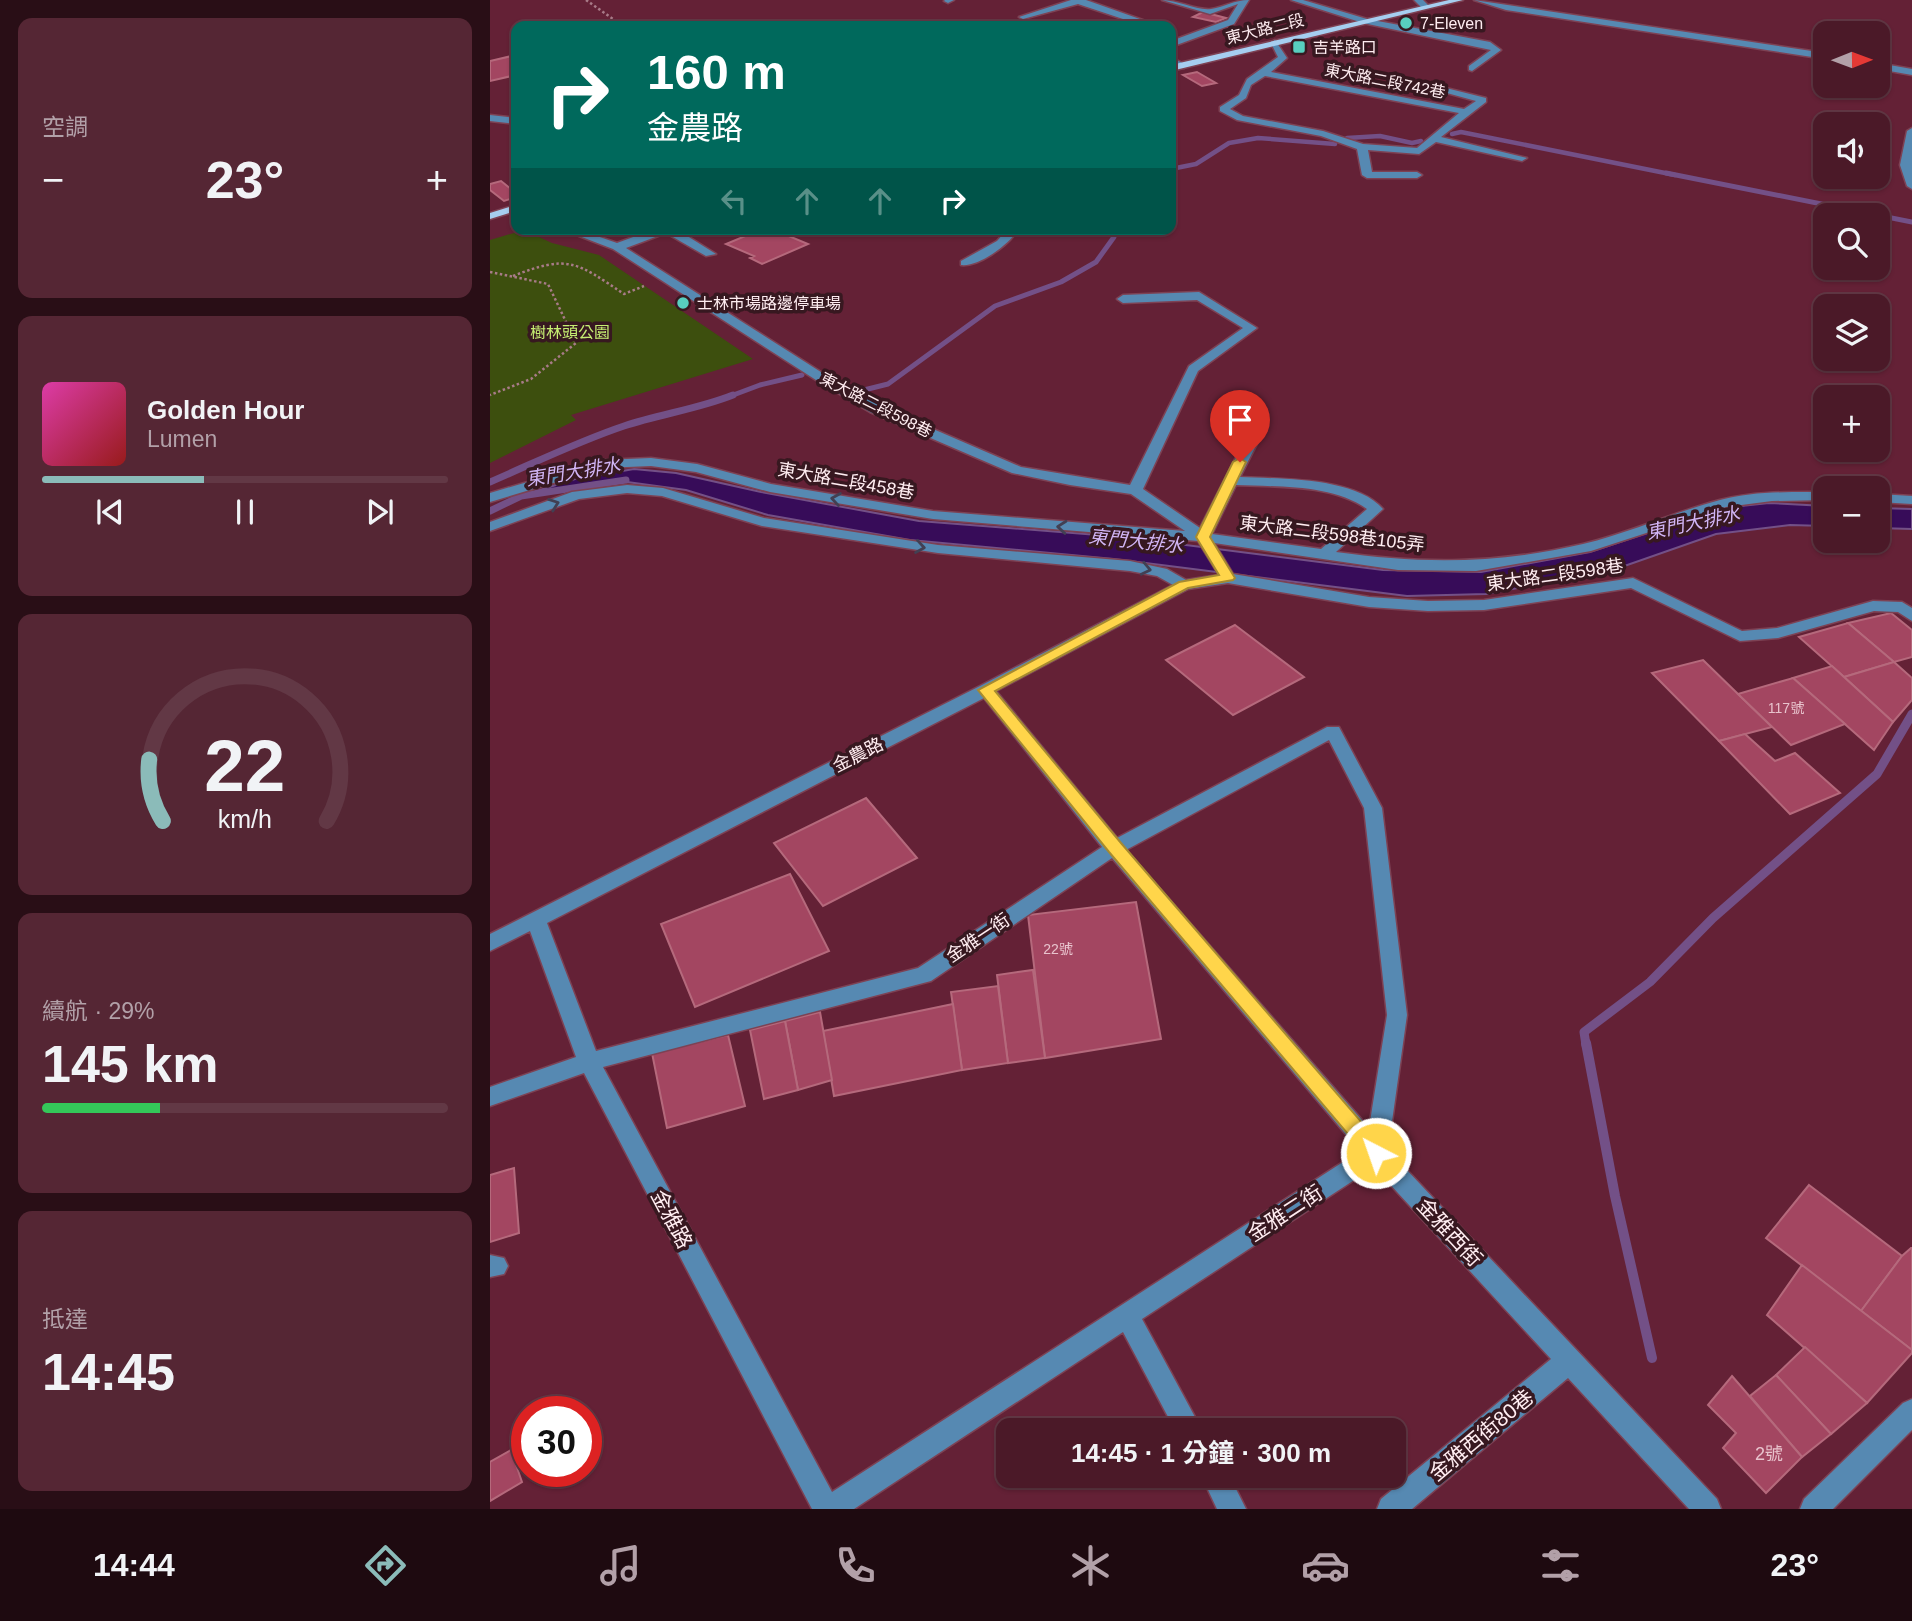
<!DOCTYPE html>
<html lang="zh-TW">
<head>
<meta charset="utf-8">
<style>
	:root { --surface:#4b1928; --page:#552634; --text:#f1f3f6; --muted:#b2a0a8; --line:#623845; --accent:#8bbbb9 }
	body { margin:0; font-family:Arial,"Noto Sans TC",sans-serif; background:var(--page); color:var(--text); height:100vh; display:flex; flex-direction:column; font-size:26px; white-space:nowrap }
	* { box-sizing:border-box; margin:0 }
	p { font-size:23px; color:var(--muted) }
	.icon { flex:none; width:38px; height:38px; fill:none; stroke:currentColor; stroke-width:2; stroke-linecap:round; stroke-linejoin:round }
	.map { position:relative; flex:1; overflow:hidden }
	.drawer { display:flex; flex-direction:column; gap:18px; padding:18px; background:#290e16; width:490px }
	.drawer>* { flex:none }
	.top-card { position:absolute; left:21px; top:21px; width:665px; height:214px; border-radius:14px; box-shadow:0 2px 5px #0004,0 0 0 2px var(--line); background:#00695c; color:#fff; overflow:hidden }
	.needle { width:46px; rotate:89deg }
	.buttons { position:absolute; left:1323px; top:21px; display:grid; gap:14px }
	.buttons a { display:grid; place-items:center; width:77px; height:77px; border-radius:14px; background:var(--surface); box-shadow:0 2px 5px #0004,0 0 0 2px var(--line); font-size:35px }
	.speed { position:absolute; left:21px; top:1396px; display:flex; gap:14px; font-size:35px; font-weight:700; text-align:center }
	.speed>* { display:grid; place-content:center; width:91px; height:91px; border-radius:50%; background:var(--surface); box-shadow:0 2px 5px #0004,0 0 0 2px var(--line); line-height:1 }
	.speed .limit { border:10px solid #d22; background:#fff; color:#111 }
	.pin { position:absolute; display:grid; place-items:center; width:60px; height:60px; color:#fff; margin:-72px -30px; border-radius:50% 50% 50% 0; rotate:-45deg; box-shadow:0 0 7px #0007 }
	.pin .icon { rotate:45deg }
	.me { position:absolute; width:77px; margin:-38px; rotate:319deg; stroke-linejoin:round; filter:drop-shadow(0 0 5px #0008) }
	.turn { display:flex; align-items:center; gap:24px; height:147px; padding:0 21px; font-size:32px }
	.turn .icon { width:91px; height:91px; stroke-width:2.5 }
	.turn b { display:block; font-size:49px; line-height:60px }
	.lanes { display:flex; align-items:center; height:66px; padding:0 21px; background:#0003; justify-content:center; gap:35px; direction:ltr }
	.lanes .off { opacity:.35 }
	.big { font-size:52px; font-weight:700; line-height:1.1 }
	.drawer .card { flex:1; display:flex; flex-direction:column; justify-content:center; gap:10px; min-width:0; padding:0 24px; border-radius:14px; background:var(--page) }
	.drawer .dial { align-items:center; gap:0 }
	.dial svg { height:182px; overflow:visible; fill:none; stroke:var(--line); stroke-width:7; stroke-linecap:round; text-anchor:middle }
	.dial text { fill:var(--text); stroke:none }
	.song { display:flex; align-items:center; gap:21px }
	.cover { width:84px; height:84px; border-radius:10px; background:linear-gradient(135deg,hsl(320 70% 55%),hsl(0 70% 35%)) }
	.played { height:7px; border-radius:4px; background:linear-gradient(90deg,var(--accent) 40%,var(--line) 40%) }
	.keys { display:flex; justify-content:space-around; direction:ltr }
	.heat { display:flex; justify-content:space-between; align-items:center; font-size:38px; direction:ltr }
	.charge { height:10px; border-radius:5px; background:linear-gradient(90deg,#34c759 29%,var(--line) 0) }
	.trip { position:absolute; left:506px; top:1418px; width:410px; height:70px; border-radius:14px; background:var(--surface); box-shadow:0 2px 5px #0004,0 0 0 2px var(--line); font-weight:700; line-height:70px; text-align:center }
	.dock { display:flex; height:112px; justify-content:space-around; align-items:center; background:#1e0a10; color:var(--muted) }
	.dock .icon { width:49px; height:49px }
	.dock .active { color:var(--accent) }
	.dock b { font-size:32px; color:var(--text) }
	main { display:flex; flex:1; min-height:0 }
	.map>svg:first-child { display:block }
</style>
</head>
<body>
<main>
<section class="drawer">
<div class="card"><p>空調</p>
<div class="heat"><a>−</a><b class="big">23°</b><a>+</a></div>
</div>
<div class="card">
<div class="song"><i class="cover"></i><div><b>Golden Hour</b><p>Lumen</p></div></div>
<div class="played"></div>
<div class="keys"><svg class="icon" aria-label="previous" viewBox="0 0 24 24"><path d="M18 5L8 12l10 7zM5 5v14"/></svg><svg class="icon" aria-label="pause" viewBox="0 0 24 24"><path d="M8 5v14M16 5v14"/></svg><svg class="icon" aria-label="next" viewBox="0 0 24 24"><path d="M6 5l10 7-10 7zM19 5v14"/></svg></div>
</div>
<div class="card dial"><svg viewBox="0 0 100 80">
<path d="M14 69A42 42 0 1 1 86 69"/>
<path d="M14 69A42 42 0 0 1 8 42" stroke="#8bbbb9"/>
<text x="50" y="56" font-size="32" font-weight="700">22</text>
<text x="50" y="72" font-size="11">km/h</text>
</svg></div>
<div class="card"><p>續航 · 29%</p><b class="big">145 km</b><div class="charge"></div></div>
<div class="card"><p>抵達</p><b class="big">14:45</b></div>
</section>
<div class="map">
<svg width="1422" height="1509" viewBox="0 0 1422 1509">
	<rect width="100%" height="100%" fill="#642136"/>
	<path fill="#3d4f0e" d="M 34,230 L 62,243 L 109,255 L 263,359 L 81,415 L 86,420 L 0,463 L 0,240 Z"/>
	<g fill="#370c59" stroke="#735087" stroke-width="2">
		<path d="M 144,469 L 186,473 L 271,492 L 429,521 L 633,537 L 893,570 L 991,572 L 1100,552 L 1232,508 L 1279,503 L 1335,506 L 1335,526 L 1300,525 L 1226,534 L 1123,570 L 996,594 L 917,596 L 624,559 L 420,540 L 278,515 L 196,490 L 130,481 L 31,496 L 85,479 Z"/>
		<path d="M 1388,508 L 1422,509 L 1422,529 L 1388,528 Z"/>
	</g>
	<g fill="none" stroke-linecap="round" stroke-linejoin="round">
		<g stroke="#735087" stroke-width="4.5">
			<path d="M 962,134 L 971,132 L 1185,175"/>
			<path d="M 857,138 L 890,136 L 922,143 L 931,141"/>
			<path d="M 681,169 L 706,164 L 739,143 L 768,138 L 845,144"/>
		</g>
		<g stroke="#735087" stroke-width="5">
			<path d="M 1176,173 L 1422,222"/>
			<path d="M 374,390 L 398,384 L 505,306 L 571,282 L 606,262 L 624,237 L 623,229"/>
			<path d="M 238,397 L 270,385 L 312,375"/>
		</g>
		<g stroke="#735087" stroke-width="7">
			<path d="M 0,482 C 44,463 89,441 134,426 C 170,414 208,409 243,395"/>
			<path d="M 0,511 L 31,496 L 136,480"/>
		</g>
		<path stroke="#735087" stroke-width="9" d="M 1096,1045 L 1094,1032 L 1160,982 L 1223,918 L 1387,774 L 1422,714"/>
		<path stroke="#735087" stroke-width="10" d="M 1096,1043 L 1125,1196 L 1162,1358"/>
	</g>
	<g fill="#a34661" stroke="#b5697c" stroke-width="2">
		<path d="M 713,12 L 736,18 L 726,22 L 703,17 Z"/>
		<path d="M 26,55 L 26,75 L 0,81 L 0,61 Z"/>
		<path d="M 707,72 L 726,83 L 712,86 L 693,75 Z"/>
		<path d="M 11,181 L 26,193 L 26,197 L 14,201 L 0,190 L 0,184 Z"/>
		<path d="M 272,229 L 282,229 L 318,244 L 272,264 L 260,258 L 264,256 L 236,244 Z"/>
		<path d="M 1401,613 L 1422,630 L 1422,657 L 1404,662 L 1358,623 Z"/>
		<path d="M 1358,623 L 1404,662 L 1354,677 L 1309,637 Z"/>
		<path d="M 745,625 L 814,677 L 743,715 L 676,660 Z"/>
		<path d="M 1213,660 L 1248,694 L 1282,727 L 1229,741 L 1162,673 Z"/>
		<path d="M 1404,662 L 1422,678 L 1422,700 L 1403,722 L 1354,677 Z"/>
		<path d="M 1342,666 L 1403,722 L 1384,750 L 1303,678 Z"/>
		<path d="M 1303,678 L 1355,724 L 1301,745 L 1248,694 Z"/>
		<path d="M 1255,734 L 1285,761 L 1305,753 L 1350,793 L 1300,814 L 1229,741 Z"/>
		<path d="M 376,798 L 427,858 L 333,906 L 284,843 Z"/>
		<path d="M 300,874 L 339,951 L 205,1007 L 171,924 Z"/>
		<path d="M 646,902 L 671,1039 L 555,1058 L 538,915 Z"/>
		<path d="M 543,970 L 555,1058 L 518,1063 L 507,975 Z"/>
		<path d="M 508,986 L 518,1063 L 472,1070 L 461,992 Z"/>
		<path d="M 463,1004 L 472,1070 L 344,1096 L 333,1031 Z"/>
		<path d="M 330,1012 L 342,1080 L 308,1090 L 295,1021 Z"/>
		<path d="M 295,1021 L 308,1090 L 274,1099 L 260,1030 Z"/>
		<path d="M 238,1035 L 255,1106 L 177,1128 L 162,1053 Z"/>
		<path d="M 24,1168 L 29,1233 L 0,1242 L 0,1175 Z"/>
		<path d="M 1319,1185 L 1412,1256 L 1371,1311 L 1276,1238 Z"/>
		<path d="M 1421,1248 L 1422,1248 L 1422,1350 L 1371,1311 L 1412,1256 Z"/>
		<path d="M 1312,1265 L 1422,1350 L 1422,1353 L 1377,1403 L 1277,1315 Z"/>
		<path d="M 1315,1347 L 1377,1403 L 1341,1434 L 1286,1375 Z"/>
		<path d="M 1286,1375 L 1341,1434 L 1312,1457 L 1260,1396 Z"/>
		<path d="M 1242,1376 L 1312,1457 L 1276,1493 L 1233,1448 L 1246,1433 L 1218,1405 Z"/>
		<path d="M 21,1450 L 32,1482 L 0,1501 L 0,1462 Z"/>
	</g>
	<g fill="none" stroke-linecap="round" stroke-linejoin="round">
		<defs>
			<g id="minor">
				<path d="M 464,0 L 458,3 L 454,1 L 455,0 Z"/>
				<path d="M 596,0 L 664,24 L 665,26 L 654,26 L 588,4 L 533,19 L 529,17 L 581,0 Z"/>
				<path d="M 672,0 C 688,0 707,11 721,9 C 735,7 744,0 759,0 L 744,24 L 681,47 L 681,41 L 738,20 L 748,4 L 720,14 Z"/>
				<path d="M 801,0 L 813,0 L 877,19 L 1000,42 L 1011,50 L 982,71 L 979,70 L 979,66 L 1001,50 L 873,23 Z"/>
				<path d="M 924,0 L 933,0 L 940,7 L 933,9 Z"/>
				<path d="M 984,0 L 1335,53 L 1335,59 L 1016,10 Z"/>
				<path d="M 785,40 L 797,58 L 781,72 L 974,109 L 986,101 L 924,84 L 928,81 L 996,98 L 996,102 L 951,137 L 1037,158 L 1032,161 L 946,142 L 929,154 L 878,150 L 882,172 L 927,172 L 932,175 L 927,178 L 877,178 L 872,175 L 867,149 L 831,136 L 747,120 L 730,111 L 730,107 L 749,95 L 757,79 L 788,57 L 781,43 ZM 775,76 L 969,113 L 927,148 L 873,144 L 833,131 L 753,116 L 740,109 L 756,98 L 761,85 Z"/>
				<path d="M 681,57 L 694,64 L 694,68 L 681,64 Z"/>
				<path d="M 1388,63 L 1422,69 L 1422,75 L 1388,69 Z"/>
				<path d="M 0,115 L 26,118 L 26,124 L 0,121 Z"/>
				<path d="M 1422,128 L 1422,189 L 1417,186 L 1410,165 L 1417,131 Z"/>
				<path d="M 71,229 L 87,229 L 127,243 L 165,229 L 186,229 L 226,254 L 216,256 L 176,233 L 136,248 L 334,374 L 390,406 L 531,467 L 640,485 L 699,366 L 753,328 L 707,300 L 633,303 L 627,299 L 633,295 L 709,292 L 767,328 L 708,371 L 653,489 L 710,528 L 763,424 L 770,420 L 777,424 L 750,477 C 790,479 865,477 893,509 L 846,552 C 932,564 1008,564 1093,544 C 1140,533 1184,512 1230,500 C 1263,491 1301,492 1335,492 L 1335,500 L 1282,501 L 1236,507 L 1101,551 L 986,571 L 908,570 L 724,543 L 743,574 L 879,597 L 938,601 L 994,600 L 1143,578 L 1252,631 L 1287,628 L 1383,601 L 1412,602 L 1422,608 L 1422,621 L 1408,612 L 1384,611 L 1288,638 L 1250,641 L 1141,588 L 994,610 L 938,611 L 879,607 L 738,583 L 698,589 L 506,691 L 627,838 L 837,727 L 849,727 L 892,808 L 917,1015 L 898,1150 L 1227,1499 L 1231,1509 L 1199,1509 L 1078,1378 L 922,1509 L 887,1509 L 891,1499 L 1061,1359 L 884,1167 L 652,1319 L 712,1430 L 685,1430 L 633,1332 L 364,1509 L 322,1509 L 94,1073 L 0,1106 L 0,1087 L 86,1057 L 40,931 L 0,951 L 0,934 L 490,686 L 683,585 L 667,576 L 640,571 L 448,553 L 272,526 L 172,496 L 137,493 L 89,499 L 0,531 L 0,522 L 82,492 L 137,485 L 173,488 L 274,518 L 448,545 L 640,561 L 677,569 L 696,580 L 729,575 L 708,541 L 443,519 L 280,492 L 206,472 L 161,466 L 113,468 L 0,502 L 0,493 L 112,460 L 161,458 L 207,464 L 281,484 L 443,511 L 695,531 L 641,494 L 580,485 L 522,473 L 380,412 L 326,380 L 123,249 ZM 746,485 C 789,487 841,484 877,509 L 831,549 L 722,534 ZM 494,698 L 612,847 L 428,968 L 106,1051 L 57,923 ZM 839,740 L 874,808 L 897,1015 L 879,1128 L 636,850 ZM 622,858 L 870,1151 L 342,1492 L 113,1067 L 441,981 Z"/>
				<path d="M 514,229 L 524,229 L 525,234 C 515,247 488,267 471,265 L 471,261 L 507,241 L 514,233 Z"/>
				<path d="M 1388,494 L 1422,496 L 1422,504 L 1388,502 Z"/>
				<path d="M 0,1255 L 14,1258 L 18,1266 L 14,1274 L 0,1277 Z"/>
				<path d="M 1422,1399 L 1422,1430 L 1343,1509 L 1310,1509 L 1314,1499 L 1413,1403 Z"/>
				<path d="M 711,1475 L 739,1475 L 756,1509 L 727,1509 Z"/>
			</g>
			<g id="major">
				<path d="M 959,0 L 973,0 L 681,71 L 681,65 Z"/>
				<path d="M 26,205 L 26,211 L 0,219 L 0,213 Z"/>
			</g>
		</defs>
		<use href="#minor" stroke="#7d4254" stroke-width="3"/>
		<use href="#major" stroke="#7d4254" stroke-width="3"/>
		<g stroke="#a87b88" stroke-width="2.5" stroke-dasharray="2.5 2.5" stroke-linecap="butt">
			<path d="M 96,0 L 133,26"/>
			<path d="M 0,272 L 58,284 L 86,343 L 41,379 L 0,395"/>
			<path d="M 23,276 C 79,254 86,262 134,294 L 154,286"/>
		</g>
		<use href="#minor" fill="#5689b2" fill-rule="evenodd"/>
		<use href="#major" fill="#a6cef0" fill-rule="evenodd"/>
	</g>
	<defs><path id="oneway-chevron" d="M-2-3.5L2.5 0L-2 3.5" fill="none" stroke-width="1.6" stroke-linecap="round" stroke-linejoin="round" transform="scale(1.75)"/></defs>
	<g stroke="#424053">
		<use href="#oneway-chevron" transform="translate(346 499) rotate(-171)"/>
		<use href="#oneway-chevron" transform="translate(64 504) rotate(-20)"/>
		<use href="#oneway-chevron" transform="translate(572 527) rotate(-175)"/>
		<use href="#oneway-chevron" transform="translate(430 547) rotate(9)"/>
		<use href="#oneway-chevron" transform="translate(656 569) rotate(12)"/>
	</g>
	<path fill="#ffd54a" stroke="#a68a30" stroke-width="2" d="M 750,458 L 756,462 L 720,537 L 745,578 L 743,580 L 698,588 L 505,691 L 631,843 L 893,1147 L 896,1153 L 893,1159 L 886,1162 L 879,1159 L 619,852 L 488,690 L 689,582 L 729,575 L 706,537 L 743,462 Z"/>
	<g fill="#58cebf" stroke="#371820" stroke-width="2.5">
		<circle cx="916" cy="23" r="7"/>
		<rect x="802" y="40" width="14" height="14" rx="3.5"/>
		<circle cx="193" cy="303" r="7"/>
	</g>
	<g text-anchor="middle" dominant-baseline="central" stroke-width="7" stroke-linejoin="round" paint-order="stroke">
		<g font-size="14" fill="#e8c3cd">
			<text x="1296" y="708">117號</text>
			<text x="568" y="949">22號</text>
		</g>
		<g font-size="16" fill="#ffedf1" stroke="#371820" text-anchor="start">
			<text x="930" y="23">7-Eleven</text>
			<text x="823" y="47">吉羊路口</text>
			<text x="207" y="303">士林市場路邊停車場</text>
		</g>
		<g font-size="16" fill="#ffedf1" stroke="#371820">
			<text transform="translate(775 29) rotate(-14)">東大路二段</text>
			<text transform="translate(895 81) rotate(11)">東大路二段742巷</text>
			<text transform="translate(386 405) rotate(27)">東大路二段598巷</text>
		</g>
		<g font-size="16" fill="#c5ed72" stroke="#371820">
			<text x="80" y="332">樹林頭公園</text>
		</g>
		<g font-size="18" fill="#ffedf1" stroke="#371820">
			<text transform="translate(356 481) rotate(10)">東大路二段458巷</text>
			<text transform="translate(842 534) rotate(7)">東大路二段598巷105弄</text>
			<text transform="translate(1065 575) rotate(-8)">東大路二段598巷</text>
			<text transform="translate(368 755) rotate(-27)">金農路</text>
			<text transform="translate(488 938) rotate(-34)">金雅一街</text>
		</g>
		<g font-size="18" fill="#e8c3cd">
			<text x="1279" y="1454">2號</text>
		</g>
		<g font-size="19" font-style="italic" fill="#d1b5f5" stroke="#371820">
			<text transform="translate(83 472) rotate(-9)">東門大排水</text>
			<text transform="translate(1203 523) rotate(-12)">東門大排水</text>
			<text transform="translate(646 541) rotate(6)">東門大排水</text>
		</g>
		<g font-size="21" fill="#ffedf1" stroke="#371820">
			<text transform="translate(795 1213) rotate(-33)">金雅二街</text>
			<text transform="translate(182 1219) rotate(62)">金雅路</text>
			<text transform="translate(960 1232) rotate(47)">金雅西街</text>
			<text transform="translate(991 1435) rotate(-40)">金雅西街80巷</text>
		</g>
	</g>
</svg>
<div class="buttons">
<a><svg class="needle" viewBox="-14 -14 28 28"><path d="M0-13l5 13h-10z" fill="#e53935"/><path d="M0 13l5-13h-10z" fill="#b2a0a8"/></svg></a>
<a><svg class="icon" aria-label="sound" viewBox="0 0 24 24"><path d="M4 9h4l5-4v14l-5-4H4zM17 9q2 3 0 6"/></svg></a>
<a><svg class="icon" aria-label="search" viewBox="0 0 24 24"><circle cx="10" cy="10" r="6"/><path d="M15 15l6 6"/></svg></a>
<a><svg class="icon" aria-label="layers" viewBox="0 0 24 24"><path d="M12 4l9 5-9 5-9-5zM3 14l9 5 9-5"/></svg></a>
<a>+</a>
<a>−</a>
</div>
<div class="speed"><div class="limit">30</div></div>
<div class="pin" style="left:750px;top:462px;background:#d93025"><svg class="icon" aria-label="arrive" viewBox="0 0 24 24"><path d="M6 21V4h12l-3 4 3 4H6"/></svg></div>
<svg class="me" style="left:886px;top:1153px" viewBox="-20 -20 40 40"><circle r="17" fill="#ffd54a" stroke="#fff" stroke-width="3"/><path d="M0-11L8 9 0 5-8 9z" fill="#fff"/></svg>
<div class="trip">14:45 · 1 分鐘 · 300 m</div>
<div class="top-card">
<div class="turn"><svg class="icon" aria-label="right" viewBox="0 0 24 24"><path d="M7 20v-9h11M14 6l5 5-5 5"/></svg><div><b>160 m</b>金農路</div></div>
<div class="lanes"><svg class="icon off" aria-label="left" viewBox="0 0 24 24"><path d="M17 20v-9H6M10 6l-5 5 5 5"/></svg><svg class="icon off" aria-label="ahead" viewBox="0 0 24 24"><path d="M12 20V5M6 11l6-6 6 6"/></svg><svg class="icon off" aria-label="ahead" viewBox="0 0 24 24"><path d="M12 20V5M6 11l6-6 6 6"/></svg><svg class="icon" aria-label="right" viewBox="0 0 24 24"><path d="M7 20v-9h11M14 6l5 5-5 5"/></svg></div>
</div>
</div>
</main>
<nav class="dock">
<b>14:44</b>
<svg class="icon active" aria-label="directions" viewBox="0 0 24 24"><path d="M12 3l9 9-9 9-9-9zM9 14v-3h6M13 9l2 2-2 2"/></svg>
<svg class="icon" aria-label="music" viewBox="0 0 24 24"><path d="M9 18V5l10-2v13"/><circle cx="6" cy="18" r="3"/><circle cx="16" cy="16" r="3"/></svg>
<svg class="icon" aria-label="phone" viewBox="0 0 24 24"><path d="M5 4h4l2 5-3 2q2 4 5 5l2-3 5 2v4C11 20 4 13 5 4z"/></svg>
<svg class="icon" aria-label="climate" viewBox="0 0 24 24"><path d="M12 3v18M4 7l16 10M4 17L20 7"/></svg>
<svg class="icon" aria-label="car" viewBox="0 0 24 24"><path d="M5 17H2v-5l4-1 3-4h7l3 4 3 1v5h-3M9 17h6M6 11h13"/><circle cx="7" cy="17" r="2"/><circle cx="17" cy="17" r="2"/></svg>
<svg class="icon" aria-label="filters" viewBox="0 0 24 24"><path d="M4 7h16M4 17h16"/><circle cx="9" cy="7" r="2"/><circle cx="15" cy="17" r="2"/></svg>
<b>23°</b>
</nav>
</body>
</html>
